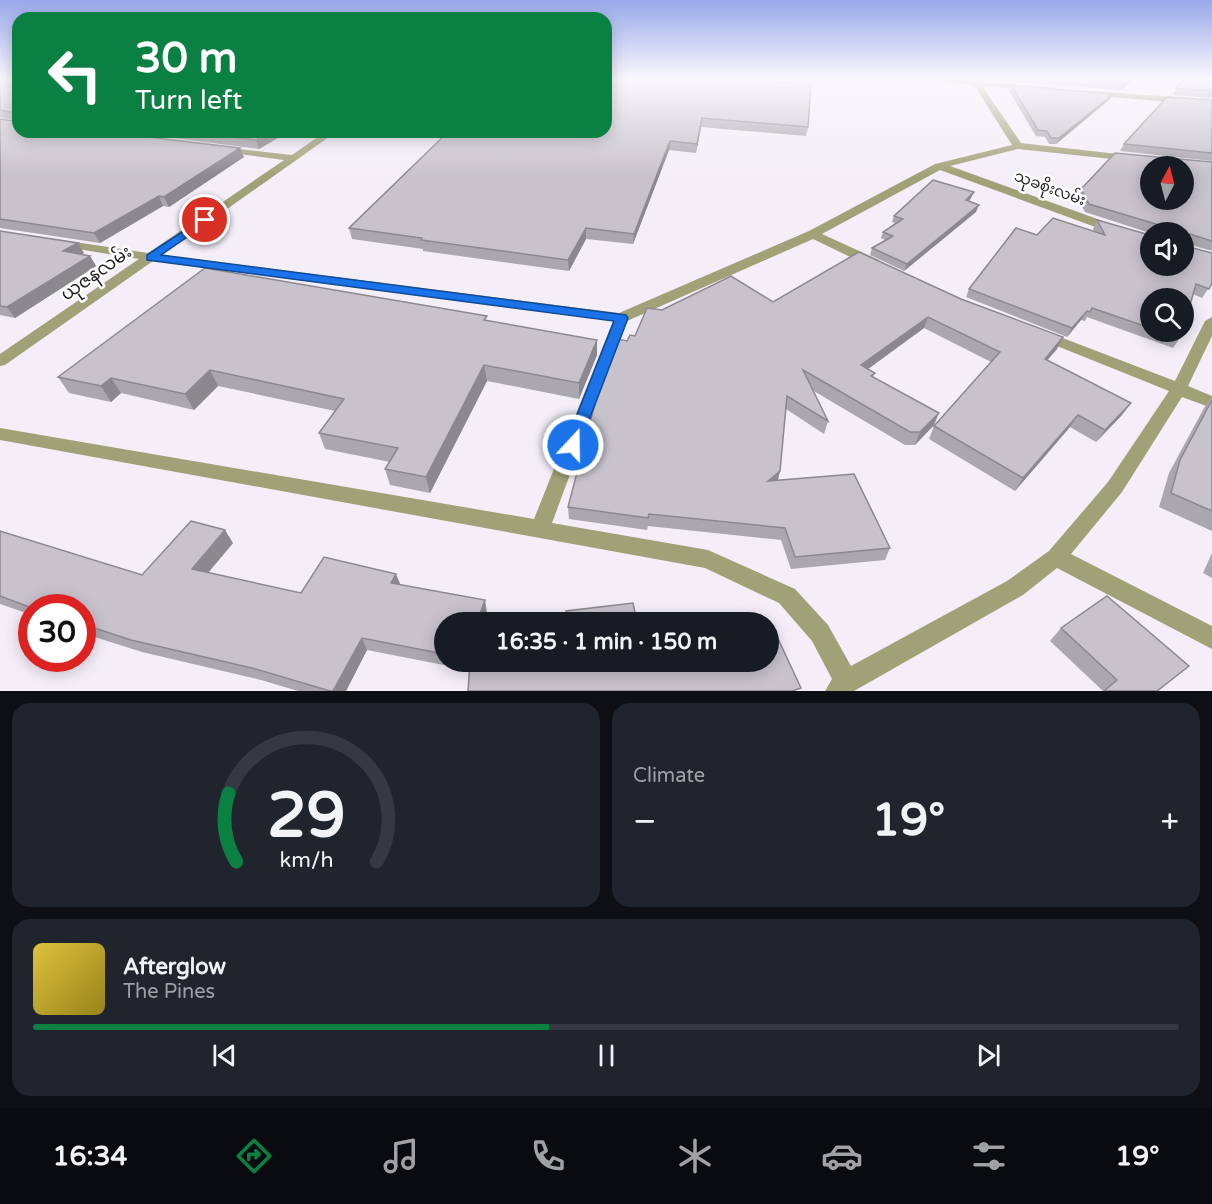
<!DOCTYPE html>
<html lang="en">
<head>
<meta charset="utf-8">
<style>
	:root { --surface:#171b24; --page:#20242c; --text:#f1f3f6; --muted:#9ea1a6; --line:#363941; --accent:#0b8043 }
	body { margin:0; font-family:"Varela Round","Noto Sans Myanmar",sans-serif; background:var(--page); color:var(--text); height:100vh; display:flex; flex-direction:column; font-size:22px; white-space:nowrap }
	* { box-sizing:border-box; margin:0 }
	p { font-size:20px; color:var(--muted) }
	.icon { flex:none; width:33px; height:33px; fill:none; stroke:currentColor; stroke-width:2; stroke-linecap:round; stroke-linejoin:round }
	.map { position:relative; height:691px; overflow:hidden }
	.details { display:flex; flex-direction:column; gap:12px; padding:12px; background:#0d0f14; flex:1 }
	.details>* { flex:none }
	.banner { position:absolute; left:12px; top:12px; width:600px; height:126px; border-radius:18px; box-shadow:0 3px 15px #0003; background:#0b8043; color:#fff; overflow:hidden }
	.needle { width:39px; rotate:7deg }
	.controls { position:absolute; left:1140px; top:156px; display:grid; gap:12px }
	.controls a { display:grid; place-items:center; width:54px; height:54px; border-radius:50%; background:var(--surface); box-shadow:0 3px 15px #0003; font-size:30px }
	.speed { position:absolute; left:18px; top:594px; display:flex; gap:12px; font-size:30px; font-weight:700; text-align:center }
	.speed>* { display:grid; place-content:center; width:78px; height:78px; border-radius:50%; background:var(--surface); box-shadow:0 3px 15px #0003; line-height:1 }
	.speed .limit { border:9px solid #d22; background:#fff; color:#111 }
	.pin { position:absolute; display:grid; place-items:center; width:51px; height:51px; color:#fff; margin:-26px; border:3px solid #fff; border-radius:50%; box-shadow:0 2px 6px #0007 }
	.me { position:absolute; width:66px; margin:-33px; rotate:21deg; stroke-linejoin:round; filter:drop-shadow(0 0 4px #0008) }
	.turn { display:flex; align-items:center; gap:21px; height:126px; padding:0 24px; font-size:27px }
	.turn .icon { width:78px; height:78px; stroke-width:2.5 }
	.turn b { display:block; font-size:42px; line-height:51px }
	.big { font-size:45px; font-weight:700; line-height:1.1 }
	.details .widget { flex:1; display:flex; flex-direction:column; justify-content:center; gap:9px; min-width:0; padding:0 21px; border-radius:18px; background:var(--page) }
	.details .dial { align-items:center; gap:0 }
	.dial svg { height:156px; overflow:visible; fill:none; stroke:var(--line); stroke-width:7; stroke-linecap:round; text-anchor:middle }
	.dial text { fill:var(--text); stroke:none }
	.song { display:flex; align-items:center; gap:18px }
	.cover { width:72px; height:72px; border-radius:9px; background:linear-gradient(135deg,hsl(50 70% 55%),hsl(50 70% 35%)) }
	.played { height:6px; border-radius:3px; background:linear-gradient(90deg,var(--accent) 45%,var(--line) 45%) }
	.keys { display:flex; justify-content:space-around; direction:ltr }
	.heat { display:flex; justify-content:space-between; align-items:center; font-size:33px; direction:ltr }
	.details .tiles { flex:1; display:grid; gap:12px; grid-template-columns:1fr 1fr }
	.widget:last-child { grid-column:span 2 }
	.trip { position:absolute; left:434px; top:612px; width:345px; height:60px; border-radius:30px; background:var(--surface); box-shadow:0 3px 15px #0003; font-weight:700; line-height:60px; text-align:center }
	.menu { display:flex; height:96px; justify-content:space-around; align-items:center; background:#090b0e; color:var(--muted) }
	.menu .icon { width:42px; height:42px }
	.menu .selected { color:var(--accent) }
	.menu b { font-size:27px; color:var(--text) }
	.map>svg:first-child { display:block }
</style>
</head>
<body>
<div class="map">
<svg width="1212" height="691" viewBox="0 0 1212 691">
	<rect width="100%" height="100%" fill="#f3eef8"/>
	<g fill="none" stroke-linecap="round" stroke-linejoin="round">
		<g fill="#a1a177" fill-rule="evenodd">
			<path d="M 922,79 L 959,79 L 1034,86 L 1034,90 L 1031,90 L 982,86 L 1021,143 L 1135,156 L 1136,158 L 1131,161 L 1018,149 L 950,166 L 1117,226 L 1150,235 L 1150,243 L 1109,232 L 940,170 L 822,234 L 879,260 L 880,263 L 879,266 L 869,266 L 813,239 L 627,321 L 552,523 L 708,550 L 795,589 L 828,625 L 851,666 L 1007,581 L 1049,551 L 1108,482 L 1169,391 L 1037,338 L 1035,335 L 1037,332 L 1047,332 L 1175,381 L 1205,321 L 1212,317 L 1212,336 L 1188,386 L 1212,396 L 1212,408 L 1182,397 L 1122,492 L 1071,554 L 1212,626 L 1212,649 L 1057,568 L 1023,595 L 854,691 L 825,691 L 832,679 L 812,641 L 779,603 L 705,568 L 0,440 L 0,428 L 534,519 L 613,321 L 153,261 L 5,365 L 0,366 L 0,354 L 139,259 L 59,246 L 55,245 L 55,239 L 148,253 L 284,160 L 223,152 L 218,149 L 220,147 L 292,155 L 325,132 L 336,132 L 162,255 L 619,313 L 809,231 L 935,164 L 1012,145 L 974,85 Z"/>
			<path d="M 1093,91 L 1212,100 L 1212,106 L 1090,95 L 1090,91 Z"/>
		</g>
	</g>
	<g fill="#aba7af">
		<path d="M 0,79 L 18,79 L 18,132 L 244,157 L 169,207 L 163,206 L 100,243 L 0,228 L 0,119 L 13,121 L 13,120 L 0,117 Z"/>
		<path d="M 606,79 L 808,127 L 806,136 L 701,127 L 696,153 L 669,150 L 633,244 L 586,239 L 569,271 L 423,251 L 423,249 L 352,239 L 349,228 Z"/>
		<path d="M 1002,79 L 1134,79 L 1121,90 L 1003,81 Z"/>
		<path d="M 1212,79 L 1212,98 L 1173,95 L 1176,88 Z"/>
		<path d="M 1011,85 L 1110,99 L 1056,144 L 1049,144 L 1045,137 L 1036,136 L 1009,91 Z"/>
		<path d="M 1212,100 L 1212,161 L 1120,151 L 1124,144 Z"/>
		<path d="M 125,132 L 288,132 L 259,149 Z"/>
		<path d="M 1212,162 L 1212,251 L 1188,244 L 1189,247 L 1212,283 L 1202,298 L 1193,294 L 1150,298 L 1150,332 L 1182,332 L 1180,338 L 1173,348 L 1087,317 L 1085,321 L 1081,320 L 1067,337 L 966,297 L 969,289 L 1037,235 L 1094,231 L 1093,229 L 1097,220 L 1150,266 L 1184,232 L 1150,233 L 1085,212 L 1077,197 L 1081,189 Z"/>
		<path d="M 971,198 L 969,201 L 976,212 L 904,271 L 870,255 L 872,248 L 885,240 L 881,238 L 883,232 L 895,223 L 892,222 L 894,216 Z"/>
		<path d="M 0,231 L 84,253 L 81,254 L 90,256 L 96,266 L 15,318 L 0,315 Z"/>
		<path d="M 859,252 L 1057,349 L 1047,360 L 1122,415 L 1096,442 L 1070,427 L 1015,491 L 929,439 L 934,426 L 991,362 L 924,328 L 868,369 L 875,373 L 873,377 L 934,425 L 915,445 L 905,445 L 812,390 L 828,421 L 824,434 L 786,409 L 780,471 L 778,480 L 890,548 L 885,560 L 791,569 L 781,540 L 648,526 L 647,530 L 569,519 L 568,507 L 627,341 L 635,336 L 662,310 L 773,302 Z"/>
		<path d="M 487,320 L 597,355 L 579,399 L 487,381 L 430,493 L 390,485 L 385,469 L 390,462 L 325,449 L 319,433 L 335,411 L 218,386 L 194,410 L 121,393 L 111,402 L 69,393 L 58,377 Z"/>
		<path d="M 1212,398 L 1212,531 L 1159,507 L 1169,473 L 1204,408 Z"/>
		<path d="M 0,531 L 142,575 L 233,543 L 208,573 L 301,593 L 400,585 L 487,613 L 484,622 L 637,622 L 444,622 L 444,662 L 768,662 L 801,688 L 469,670 L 367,650 L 346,691 L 298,691 L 261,680 L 142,652 L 82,633 L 82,608 L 32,608 L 32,615 L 0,604 Z"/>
		<path d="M 1212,553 L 1212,578 L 1203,573 Z"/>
		<path d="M 1061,628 L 1189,666 L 1158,691 L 1103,691 L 1050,641 Z"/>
	</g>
	<g fill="#8b888f">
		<path d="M 1129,79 L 1134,79 L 1121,90 L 1124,84 Z"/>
		<path d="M 1113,94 L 1110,99 L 1056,144 L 1059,138 Z"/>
		<path d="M 702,118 L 701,127 L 696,153 L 697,144 Z"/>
		<path d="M 270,132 L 288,132 L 259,149 L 256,140 Z"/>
		<path d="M 670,141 L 669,150 L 633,244 L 634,234 Z"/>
		<path d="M 240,148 L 244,157 L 169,207 L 164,197 Z"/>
		<path d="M 974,192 L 971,198 L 964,206 L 966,200 Z"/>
		<path d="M 159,196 L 163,206 L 100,243 L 94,233 Z"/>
		<path d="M 979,205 L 976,212 L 904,271 L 907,264 Z"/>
		<path d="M 586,228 L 586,239 L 569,271 L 568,260 Z"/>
		<path d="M 78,243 L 84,253 L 69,261 L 63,251 Z"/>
		<path d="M 90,256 L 96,266 L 15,318 L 7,307 Z"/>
		<path d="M 1087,311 L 1081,320 L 1067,337 L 1072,328 Z"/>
		<path d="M 928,317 L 924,328 L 857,377 L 861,365 Z"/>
		<path d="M 1063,337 L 1057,349 L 1038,371 L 1045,359 Z"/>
		<path d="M 597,340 L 597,355 L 579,399 L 579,383 Z"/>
		<path d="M 484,365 L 487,381 L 430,493 L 426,477 Z"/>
		<path d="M 210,370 L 218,386 L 194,410 L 185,394 Z"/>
		<path d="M 111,378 L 121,393 L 111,402 L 101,386 Z"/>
		<path d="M 1131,403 L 1122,415 L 1096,442 L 1105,430 Z"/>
		<path d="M 939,413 L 934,425 L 915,445 L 920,432 Z"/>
		<path d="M 1078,415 L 1070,427 L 1015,491 L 1023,478 Z"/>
		<path d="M 780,471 L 777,483 L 768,481 Z"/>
		<path d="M 225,530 L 233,543 L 201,581 L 192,569 Z"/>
		<path d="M 396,574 L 401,586 L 391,583 Z"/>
		<path d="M 485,600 L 487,613 L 484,622 L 477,622 Z"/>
		<path d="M 362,638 L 367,650 L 346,691 L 333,691 Z"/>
	</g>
	<g fill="#c7c2cc" stroke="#8b888f" stroke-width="1.5" fill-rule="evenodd">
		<path d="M 0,79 L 18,79 L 18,132 L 106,132 L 240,148 L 164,197 L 159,196 L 94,233 L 0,219 L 0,119 L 13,121 L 16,113 L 0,110 Z"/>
		<path d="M 606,79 L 745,79 L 811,85 L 808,127 L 702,118 L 697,144 L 670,141 L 634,234 L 586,228 L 568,260 L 421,240 L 422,238 L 349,228 L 448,132 L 606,132 Z"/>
		<path d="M 1068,79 L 1129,79 L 1124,84 Z"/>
		<path d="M 1184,79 L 1212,79 L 1212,91 L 1176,88 Z"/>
		<path d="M 1011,85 L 1113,94 L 1059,138 L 1051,138 L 1047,131 L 1038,130 Z"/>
		<path d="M 1167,97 L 1212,100 L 1212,153 L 1124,144 Z"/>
		<path d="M 190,132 L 270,132 L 256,140 Z"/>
		<path d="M 1115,153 L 1212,162 L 1212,241 L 1190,234 L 1187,237 L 1189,247 L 1212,253 L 1212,283 L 1209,289 L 1196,284 L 1184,326 L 1184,298 L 1150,298 L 1150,328 L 1092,308 L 1090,312 L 1087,311 L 1072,328 L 969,289 L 1016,228 L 1037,235 L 1053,218 L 1105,235 L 1097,220 L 1150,235 L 1150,266 L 1184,266 L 1184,232 L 1156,232 L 1156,224 L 1089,204 L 1081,189 ZM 1150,166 L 1184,166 L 1184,200 L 1150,200 Z"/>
		<path d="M 933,180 L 974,192 L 966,200 L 979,205 L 907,264 L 872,248 L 893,236 L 883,232 L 903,219 L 894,216 Z"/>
		<path d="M 0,231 L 78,243 L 63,251 L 90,256 L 7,307 L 0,306 Z"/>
		<path d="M 859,252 L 961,299 L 1063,337 L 1045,359 L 1131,403 L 1105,430 L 1078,415 L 1023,478 L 934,426 L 1000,352 L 928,317 L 861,365 L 875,373 L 871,376 L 939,413 L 920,432 L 910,432 L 803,370 L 828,421 L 787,396 L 780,471 L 768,481 L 854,474 L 890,548 L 795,557 L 785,528 L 649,514 L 648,518 L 568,507 L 598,392 L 618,339 L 627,341 L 630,335 L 635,336 L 647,308 L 662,310 L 731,276 L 773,302 Z"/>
		<path d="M 205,268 L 487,316 L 484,320 L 597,340 L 579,383 L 484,365 L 426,477 L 385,469 L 398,448 L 319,433 L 344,399 L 210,370 L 185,394 L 111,378 L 101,386 L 58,377 Z"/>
		<path d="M 1160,332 L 1182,332 L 1180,338 Z"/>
		<path d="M 1212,400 L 1212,511 L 1171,493 L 1180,460 Z"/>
		<path d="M 191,521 L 225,530 L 192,569 L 301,593 L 324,557 L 396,574 L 391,583 L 485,600 L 477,622 L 444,622 L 444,654 L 362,638 L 333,691 L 330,691 L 252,668 L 131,640 L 82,624 L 82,608 L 32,608 L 0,596 L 0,531 L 142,575 Z"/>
		<path d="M 1107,596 L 1189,666 L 1157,691 L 1104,691 L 1117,680 L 1061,628 Z"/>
		<path d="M 633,603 L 637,622 L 481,622 L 566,613 L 566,611 Z"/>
		<path d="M 720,619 L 721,622 L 695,622 Z"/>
		<path d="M 774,630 L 801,688 L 792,691 L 468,691 L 470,662 L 768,662 L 768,632 Z"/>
	</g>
	<linearGradient id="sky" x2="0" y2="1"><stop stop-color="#99a9eb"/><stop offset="0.45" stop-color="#faf7fc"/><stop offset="1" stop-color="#faf7fc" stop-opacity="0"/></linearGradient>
	<rect width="1212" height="176" fill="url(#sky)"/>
	<path fill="#1a73e8" stroke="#114b97" stroke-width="1.5" d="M 205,217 L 209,218 L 209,222 L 161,255 L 626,315 L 628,318 L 578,449 L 567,449 L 565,445 L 614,321 L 147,260 L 147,255 Z"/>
	<g text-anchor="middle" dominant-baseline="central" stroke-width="5" stroke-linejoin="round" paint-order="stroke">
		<g font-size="15" fill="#211f23" stroke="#fefefe">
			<text transform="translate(1050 188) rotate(20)">သုခစိုးလမ်း</text>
		</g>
		<g font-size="18" fill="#211f23" stroke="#fefefe">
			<text transform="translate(96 273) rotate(-35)">ယုဇနလမ်း</text>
		</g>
	</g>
</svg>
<div class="controls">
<a><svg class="needle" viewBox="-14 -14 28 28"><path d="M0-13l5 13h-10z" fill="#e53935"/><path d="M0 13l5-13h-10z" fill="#9ea1a6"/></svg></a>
<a><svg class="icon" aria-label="sound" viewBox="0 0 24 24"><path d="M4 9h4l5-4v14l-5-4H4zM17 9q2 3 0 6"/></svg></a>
<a><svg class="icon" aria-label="search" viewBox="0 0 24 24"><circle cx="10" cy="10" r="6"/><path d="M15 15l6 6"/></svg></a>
</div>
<div class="speed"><div class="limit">30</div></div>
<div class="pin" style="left:205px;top:220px;background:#d93025"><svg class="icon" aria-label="arrive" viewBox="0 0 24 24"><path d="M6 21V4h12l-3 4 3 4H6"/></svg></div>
<svg class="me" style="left:573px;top:445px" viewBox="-20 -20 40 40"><circle r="17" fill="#1a73e8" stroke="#fff" stroke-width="3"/><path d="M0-11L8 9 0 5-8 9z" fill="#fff"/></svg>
<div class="trip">16:35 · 1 min · 150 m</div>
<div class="banner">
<div class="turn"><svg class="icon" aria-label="left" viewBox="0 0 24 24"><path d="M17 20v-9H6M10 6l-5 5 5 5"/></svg><div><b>30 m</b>Turn left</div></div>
</div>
</div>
<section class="details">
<div class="tiles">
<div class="widget dial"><svg viewBox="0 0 100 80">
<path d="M14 69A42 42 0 1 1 86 69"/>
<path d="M14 69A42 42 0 0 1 10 34" stroke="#0b8043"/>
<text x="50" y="56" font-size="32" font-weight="700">29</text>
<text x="50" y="72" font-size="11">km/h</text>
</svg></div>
<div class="widget"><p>Climate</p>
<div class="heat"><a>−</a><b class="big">19°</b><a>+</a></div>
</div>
<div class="widget">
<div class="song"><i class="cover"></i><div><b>Afterglow</b><p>The Pines</p></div></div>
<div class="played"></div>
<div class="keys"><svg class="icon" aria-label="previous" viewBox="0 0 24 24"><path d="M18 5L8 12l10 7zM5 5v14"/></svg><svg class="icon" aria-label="pause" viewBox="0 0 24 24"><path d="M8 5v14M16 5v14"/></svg><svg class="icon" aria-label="next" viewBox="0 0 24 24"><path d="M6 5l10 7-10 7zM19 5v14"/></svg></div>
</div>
</div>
</section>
<nav class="menu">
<b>16:34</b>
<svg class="icon selected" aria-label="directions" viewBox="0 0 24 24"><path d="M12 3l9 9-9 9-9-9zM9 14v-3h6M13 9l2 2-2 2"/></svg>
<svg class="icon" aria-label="music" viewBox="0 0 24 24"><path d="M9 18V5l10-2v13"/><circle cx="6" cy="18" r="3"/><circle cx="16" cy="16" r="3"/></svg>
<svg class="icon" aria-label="phone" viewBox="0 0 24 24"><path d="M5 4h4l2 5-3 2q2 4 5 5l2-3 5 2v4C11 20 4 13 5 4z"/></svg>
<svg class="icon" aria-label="climate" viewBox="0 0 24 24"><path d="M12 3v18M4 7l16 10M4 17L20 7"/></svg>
<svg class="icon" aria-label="car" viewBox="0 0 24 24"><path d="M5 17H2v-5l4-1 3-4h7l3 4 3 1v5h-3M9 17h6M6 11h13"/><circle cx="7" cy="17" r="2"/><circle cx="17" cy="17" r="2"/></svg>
<svg class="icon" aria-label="filters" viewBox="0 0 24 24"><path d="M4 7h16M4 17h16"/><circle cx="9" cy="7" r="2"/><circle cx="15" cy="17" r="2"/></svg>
<b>19°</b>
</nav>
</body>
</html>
